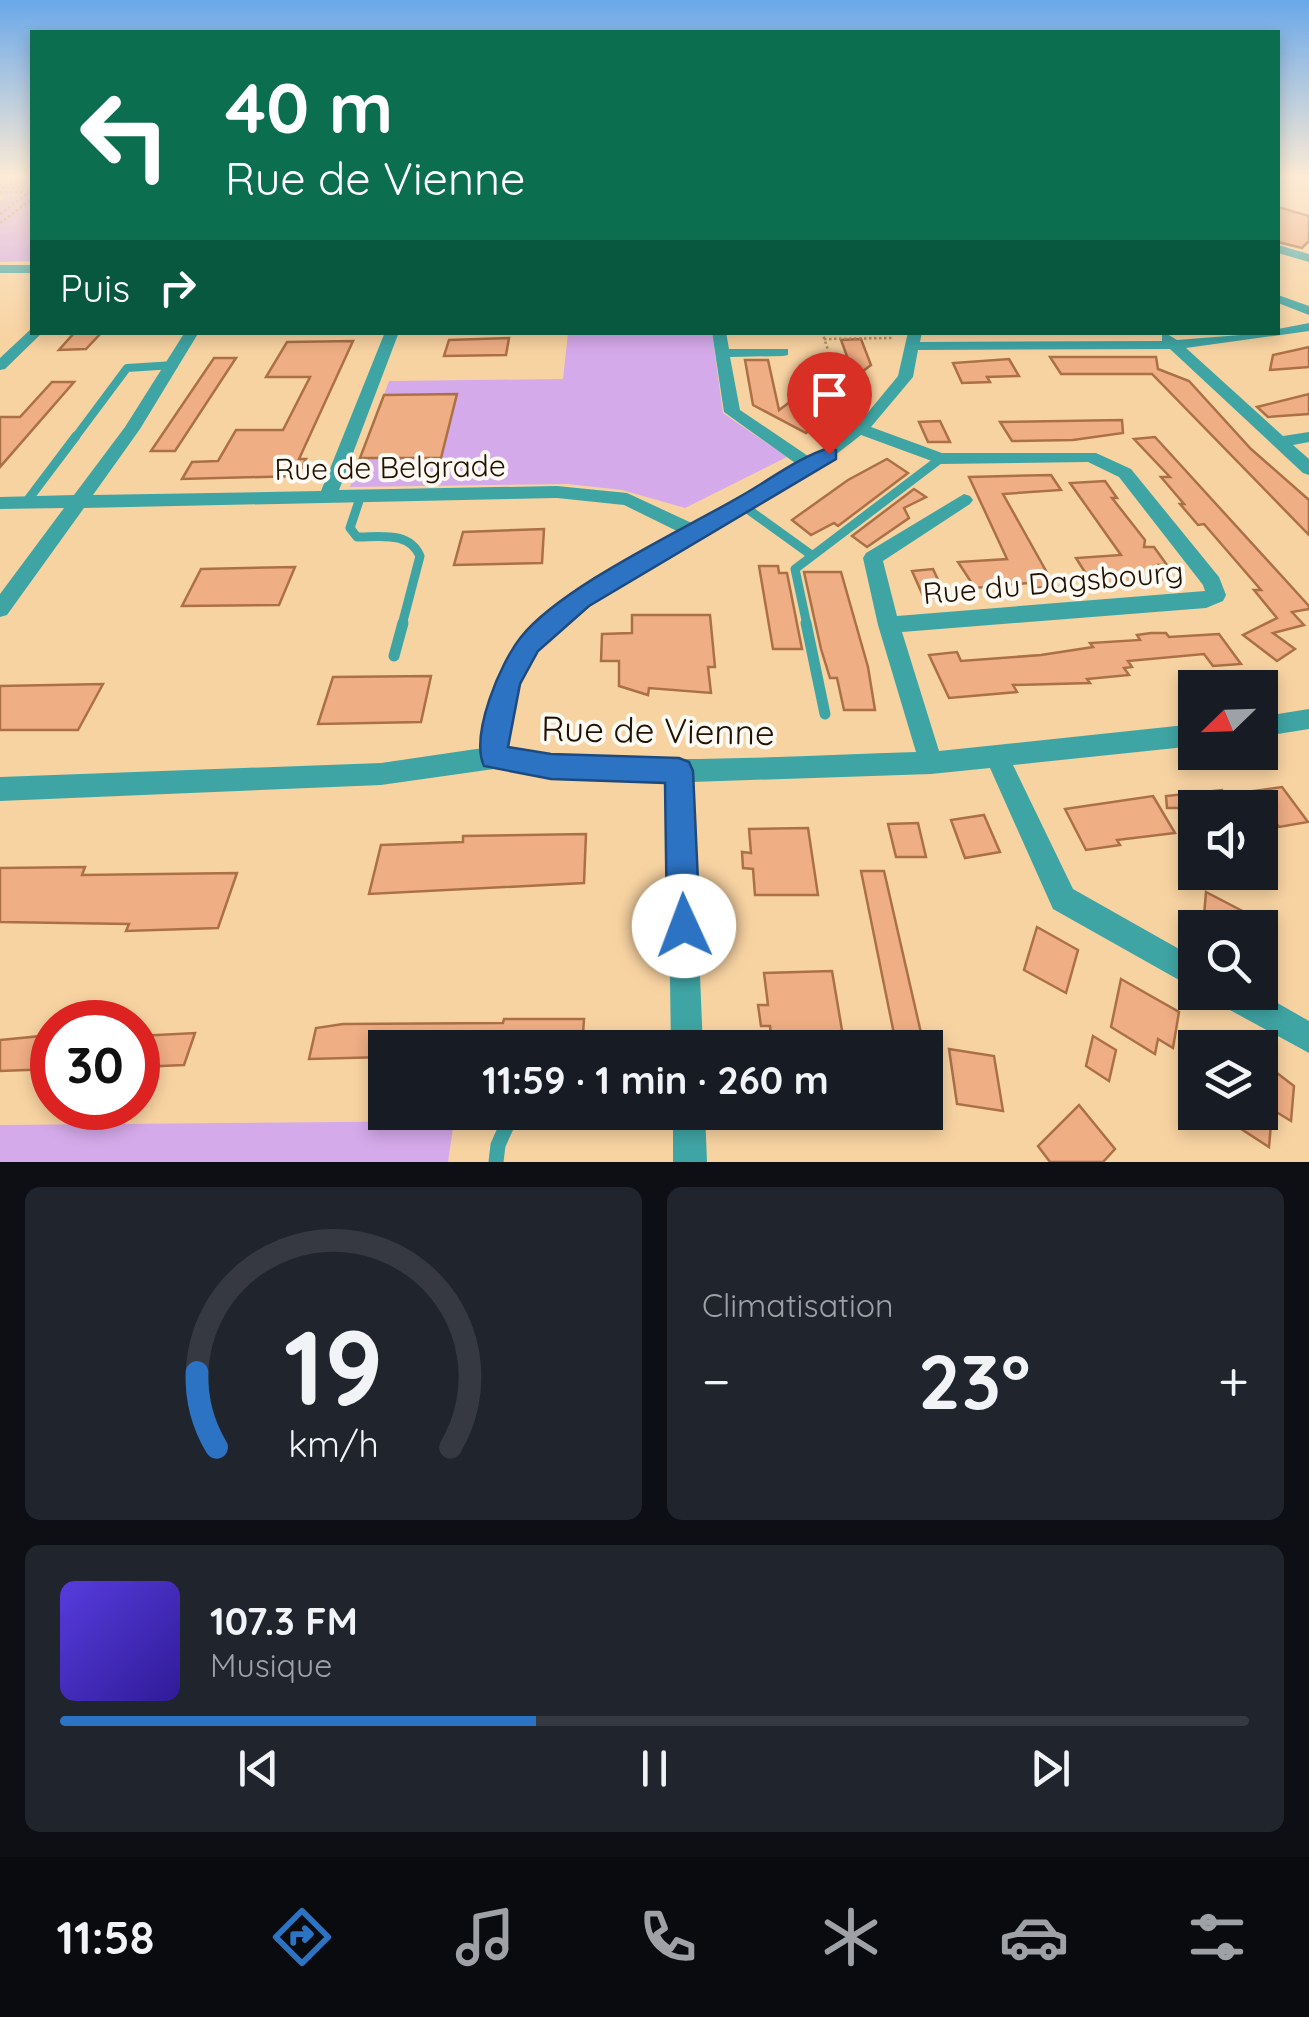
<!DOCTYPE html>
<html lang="fr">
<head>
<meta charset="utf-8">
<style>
	:root { --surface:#171b24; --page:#20242c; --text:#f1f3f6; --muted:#9ea1a6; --line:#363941; --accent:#2c73c4 }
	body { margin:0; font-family:Quicksand,sans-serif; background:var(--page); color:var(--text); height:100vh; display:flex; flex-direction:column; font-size:38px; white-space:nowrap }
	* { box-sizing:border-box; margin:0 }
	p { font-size:32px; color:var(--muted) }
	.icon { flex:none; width:55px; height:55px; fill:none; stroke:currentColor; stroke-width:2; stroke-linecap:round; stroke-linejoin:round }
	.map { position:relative; height:1162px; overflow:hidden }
	.side { display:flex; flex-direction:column; gap:25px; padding:25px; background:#0d0f14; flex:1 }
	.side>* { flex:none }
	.guide { position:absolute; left:30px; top:30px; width:1250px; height:305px; border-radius:0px; box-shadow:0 5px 15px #0003; background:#0b6e4f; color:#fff; overflow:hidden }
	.needle { width:65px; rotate:247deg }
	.fabs { position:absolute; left:1178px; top:670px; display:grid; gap:20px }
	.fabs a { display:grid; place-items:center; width:100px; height:100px; border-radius:0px; background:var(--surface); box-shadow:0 5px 15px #0003; font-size:50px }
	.speed { position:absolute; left:30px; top:1000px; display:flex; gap:20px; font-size:50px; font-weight:700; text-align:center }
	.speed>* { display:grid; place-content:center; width:130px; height:130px; border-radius:50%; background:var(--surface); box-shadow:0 5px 15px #0003; line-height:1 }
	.speed .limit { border:15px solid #d22; background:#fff; color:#111 }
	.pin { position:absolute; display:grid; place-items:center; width:85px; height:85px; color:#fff; margin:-102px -42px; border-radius:50% 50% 50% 0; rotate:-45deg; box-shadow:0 0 10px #0007 }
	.pin .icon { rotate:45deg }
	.me { position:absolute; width:110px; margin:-55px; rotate:358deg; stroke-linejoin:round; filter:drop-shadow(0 0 8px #0008) }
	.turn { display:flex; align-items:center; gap:35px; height:210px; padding:0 30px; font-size:45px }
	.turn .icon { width:130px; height:130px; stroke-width:2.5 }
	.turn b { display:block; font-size:70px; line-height:85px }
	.then { display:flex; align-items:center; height:95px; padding:0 30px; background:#0003; gap:20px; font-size:38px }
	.big { font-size:75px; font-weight:700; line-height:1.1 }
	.side .tile { flex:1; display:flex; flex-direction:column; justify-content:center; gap:15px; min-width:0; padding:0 35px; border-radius:15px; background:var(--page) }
	.side .dial { align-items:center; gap:0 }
	.dial svg { height:260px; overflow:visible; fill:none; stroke:var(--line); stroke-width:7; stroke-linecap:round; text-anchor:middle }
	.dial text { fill:var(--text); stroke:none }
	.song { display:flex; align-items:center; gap:30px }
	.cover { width:120px; height:120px; border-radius:15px; background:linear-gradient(135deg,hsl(250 70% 55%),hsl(250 70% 35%)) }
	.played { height:10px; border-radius:5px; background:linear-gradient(90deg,var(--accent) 40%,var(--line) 40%) }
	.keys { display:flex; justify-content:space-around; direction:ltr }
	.heat { display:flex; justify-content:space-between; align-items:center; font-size:55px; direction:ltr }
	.side .tiles { flex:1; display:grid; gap:25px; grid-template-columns:1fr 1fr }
	.tile:last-child { grid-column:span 2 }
	.trip { position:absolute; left:368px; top:1030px; width:575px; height:100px; border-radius:0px; background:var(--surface); box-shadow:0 5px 15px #0003; font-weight:700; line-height:100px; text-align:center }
	.tab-bar { display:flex; height:160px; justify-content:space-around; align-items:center; background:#090b0e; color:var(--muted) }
	.tab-bar .icon { width:70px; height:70px }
	.tab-bar .selected { color:var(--accent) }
	.tab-bar b { font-size:45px; color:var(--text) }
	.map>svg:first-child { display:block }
</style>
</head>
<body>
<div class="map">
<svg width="1309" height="1162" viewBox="0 0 1309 1162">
	<rect width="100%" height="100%" fill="#f8d3a2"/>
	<g fill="#d5aaea">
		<path d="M 0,175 L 32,175 L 32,261 L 0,262 L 0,201 L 5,197 L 0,196 Z"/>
		<path d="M 568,333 L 712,333 L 723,413 L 787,457 L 685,508 L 622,490 L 567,484 L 350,487 L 389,381 L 563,379 Z"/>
		<path d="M 454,1121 L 448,1162 L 0,1162 L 0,1125 Z"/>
	</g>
	<g fill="#efae84" stroke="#ac7047" stroke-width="2.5">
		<path d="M 1278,207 L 1309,216 L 1309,241 L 1302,248 L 1278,242 Z"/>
		<path d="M 75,332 L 102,332 L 86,349 L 59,350 Z"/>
		<path d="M 509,338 L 506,355 L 444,356 L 449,340 Z"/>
		<path d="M 861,339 L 871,365 L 806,414 L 821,422 L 806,433 L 753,405 L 745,360 L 768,360 L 779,410 L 848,359 L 841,340 Z"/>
		<path d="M 353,341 L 299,459 L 306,459 L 298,476 L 182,479 L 192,462 L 218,461 L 236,430 L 283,430 L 310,377 L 266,377 L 287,342 Z"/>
		<path d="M 1309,347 L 1309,367 L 1270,370 L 1273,355 Z"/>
		<path d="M 1050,357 L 1156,357 L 1158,369 L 1189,381 L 1251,449 L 1309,500 L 1309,535 L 1152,374 L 1061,374 Z"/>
		<path d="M 214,358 L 236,358 L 175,451 L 151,451 Z"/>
		<path d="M 1009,359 L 1019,376 L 987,377 L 990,382 L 962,383 L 953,363 Z"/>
		<path d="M 52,382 L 74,382 L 0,467 L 0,417 L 20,417 Z"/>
		<path d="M 457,394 L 441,458 L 360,458 L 384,395 Z"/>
		<path d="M 1309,394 L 1309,414 L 1268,417 L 1257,407 Z"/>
		<path d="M 1122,420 L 1123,433 L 1073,440 L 1012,441 L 1000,422 Z"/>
		<path d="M 940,421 L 950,442 L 928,442 L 919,422 Z"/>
		<path d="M 1155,437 L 1309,606 L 1309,609 L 1292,612 L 1304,625 L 1273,633 L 1295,649 L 1277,661 L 1243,635 L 1277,618 L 1254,590 L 1261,590 L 1204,524 L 1198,525 L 1180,504 L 1184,504 L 1161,477 L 1170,477 L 1134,439 Z"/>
		<path d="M 887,459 L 908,473 L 838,526 L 834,523 L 811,535 L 792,520 L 848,480 Z"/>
		<path d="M 1051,475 L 1061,490 L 1003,494 L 1055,587 L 1031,588 L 1028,583 L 975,588 L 958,562 L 1007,559 L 969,477 Z"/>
		<path d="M 1105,481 L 1117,498 L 1112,498 L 1145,540 L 1144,547 L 1154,547 L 1167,565 L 1159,565 L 1168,579 L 1093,585 L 1076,558 L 1121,555 L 1070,483 Z"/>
		<path d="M 914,489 L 926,497 L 904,508 L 909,518 L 867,547 L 852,536 Z"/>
		<path d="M 544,529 L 542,563 L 454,565 L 463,532 Z"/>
		<path d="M 759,566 L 778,566 L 779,573 L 787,573 L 802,649 L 773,649 Z"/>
		<path d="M 295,567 L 279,605 L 182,606 L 201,569 Z"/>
		<path d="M 933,569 L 946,597 L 924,598 L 912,571 Z"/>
		<path d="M 804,572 L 841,572 L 868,667 L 875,710 L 844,710 L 837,678 L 830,678 L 821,649 Z"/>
		<path d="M 632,615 L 710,615 L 715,667 L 708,667 L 711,693 L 649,688 L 648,695 L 619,686 L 619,661 L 601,661 L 602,634 L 632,633 Z"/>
		<path d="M 1151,633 L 1166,633 L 1169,637 L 1219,634 L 1241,664 L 1213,666 L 1204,654 L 1128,661 L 1132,667 L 1124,668 L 1129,675 L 1087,679 L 1090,683 L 1013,685 L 1017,692 L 949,698 L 929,655 L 957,652 L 961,661 L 1041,655 L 1093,647 L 1090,643 L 1140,640 L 1137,635 Z"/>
		<path d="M 431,676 L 421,722 L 318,724 L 333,677 Z"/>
		<path d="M 103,684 L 78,730 L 0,730 L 0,686 Z"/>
		<path d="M 1282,787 L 1308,822 L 1279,827 L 1265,808 L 1167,808 L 1166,796 L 1222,790 L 1225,795 Z"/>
		<path d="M 1153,796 L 1175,833 L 1117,840 L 1120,845 L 1086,850 L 1065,809 Z"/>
		<path d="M 984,815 L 1000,852 L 965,858 L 951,820 Z"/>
		<path d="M 918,823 L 926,857 L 896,857 L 888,824 Z"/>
		<path d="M 808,828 L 818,895 L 755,895 L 753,869 L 743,868 L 742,852 L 751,853 L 749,829 Z"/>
		<path d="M 586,834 L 584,883 L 369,894 L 381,845 L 463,842 L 463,836 Z"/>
		<path d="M 85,867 L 82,875 L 237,873 L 218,928 L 126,931 L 129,924 L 0,922 L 0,868 Z"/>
		<path d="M 861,871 L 884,871 L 921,1033 L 894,1034 Z"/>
		<path d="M 1206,892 L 1275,928 L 1203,928 Z"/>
		<path d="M 1037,927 L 1078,950 L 1066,993 L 1024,970 Z"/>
		<path d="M 832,971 L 845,1048 L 772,1048 L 770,1026 L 761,1026 L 758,1005 L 768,1005 L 764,973 Z"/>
		<path d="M 1121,979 L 1179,1012 L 1173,1048 L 1158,1039 L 1155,1054 L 1111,1027 Z"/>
		<path d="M 504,1019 L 584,1019 L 582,1048 L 385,1048 L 385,1057 L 309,1059 L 316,1028 L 343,1024 L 503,1023 Z"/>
		<path d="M 195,1033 L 184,1065 L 138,1067 L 138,1036 Z"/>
		<path d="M 52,1035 L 52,1069 L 0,1071 L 0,1040 Z"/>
		<path d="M 1093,1036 L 1116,1050 L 1109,1081 L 1086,1066 Z"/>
		<path d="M 949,1049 L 994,1056 L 1003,1111 L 957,1104 Z"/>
		<path d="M 1260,1060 L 1294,1086 L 1291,1121 L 1260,1102 Z"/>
		<path d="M 1079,1105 L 1115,1149 L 1103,1162 L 1050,1162 L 1038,1146 Z"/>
		<path d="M 1215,1112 L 1272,1112 L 1269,1147 Z"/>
	</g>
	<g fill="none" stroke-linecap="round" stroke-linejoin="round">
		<g stroke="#b1936c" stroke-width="2.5" stroke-dasharray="2.5 2.5" stroke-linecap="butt">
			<path d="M 0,186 L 32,179"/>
			<path d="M 2,188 L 32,188"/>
			<path d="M 0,192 L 25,192"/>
			<path d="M 0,214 L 32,190"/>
			<path d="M 0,223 L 32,199"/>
			<path d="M 822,332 L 828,350"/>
			<path d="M 824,339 L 894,338"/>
			<path d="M 795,381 L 797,393 L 845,416"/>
		</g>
		<path stroke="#3fa5a4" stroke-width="8" d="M 74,439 L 127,368 L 174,365"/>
		<g stroke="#3fa5a4" stroke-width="9">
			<path d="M 361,495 L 350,528 L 357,537 C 380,537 409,531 420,556 L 402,625"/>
			<path d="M 27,501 L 76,436"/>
			<path d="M 742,505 L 810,554"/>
			<path d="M 807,625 L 795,569 L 940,459"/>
		</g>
		<g stroke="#3fa5a4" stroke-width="11">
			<path d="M 806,623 L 825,714"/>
			<path d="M 394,656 L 403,623"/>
		</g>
		<path stroke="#3fa5a4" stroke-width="15" d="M 496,1162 L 498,1145 L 513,1112"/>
		<g fill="#3fa5a4" fill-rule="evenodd">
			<path d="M 1278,245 L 1309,254 L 1309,262 L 1278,253 Z"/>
			<rect x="0" y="265" width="32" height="8"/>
			<path d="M 1278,295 L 1309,306 L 1309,315 L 1278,303 Z"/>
			<path d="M 1309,323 L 1309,331 L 1186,348 L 1283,436 L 1309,432 L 1309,442 L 1293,445 L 1309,459 L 1309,475 L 1303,473 L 1170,349 L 918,350 L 913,377 L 871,427 L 942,453 L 1096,453 L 1131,469 L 1219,577 L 1226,595 L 1223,601 L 1206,608 L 902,632 L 939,751 L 1195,724 L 1195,746 L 1013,765 L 1073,889 L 1195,958 L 1195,989 L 1053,909 L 990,768 L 931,774 L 692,782 L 703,1048 L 671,1048 L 667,782 L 551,777 L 494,769 L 381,785 L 0,801 L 0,777 L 381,763 L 483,748 C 495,620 580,589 681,533 L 624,505 L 557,498 L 84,508 L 7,615 L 0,617 L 0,594 L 64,508 L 0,509 L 0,497 L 74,495 L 125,427 L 185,332 L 199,332 L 140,429 L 93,495 L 321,491 L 385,332 L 399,332 L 339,490 L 557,486 L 627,493 L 696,525 L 798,465 L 724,412 L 712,332 L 726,332 L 729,349 L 788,349 L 788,355 L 783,356 L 730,357 L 740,410 L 811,458 L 865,416 L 898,376 L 908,332 L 922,332 L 920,342 L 1162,341 L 1162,335 L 1167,334 L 1177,340 L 1278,332 L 1278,329 ZM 861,435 L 940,464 L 1088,462 L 1119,477 L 1203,585 L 1205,591 L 897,616 L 883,561 L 970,504 L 973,500 L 970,496 L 964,494 L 866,553 L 863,558 L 878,625 L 916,752 C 780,756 642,767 507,749 C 509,715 515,675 538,649 C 575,608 628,581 676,554 C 740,517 804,481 861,435 Z"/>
			<path d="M 31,329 L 32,332 L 43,332 L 5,369 L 0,370 L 0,358 Z"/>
			<path d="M 1309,709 L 1309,729 L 1260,737 L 1260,717 Z"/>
			<path d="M 1213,992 L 1258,992 L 1309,1021 L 1309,1053 L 1217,1003 Z"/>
			<path d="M 673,1112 L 705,1112 L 707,1162 L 673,1162 Z"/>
		</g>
	</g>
	<linearGradient id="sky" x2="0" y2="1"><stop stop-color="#6aa8e9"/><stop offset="0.52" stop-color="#fcebd5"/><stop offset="1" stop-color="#fcebd5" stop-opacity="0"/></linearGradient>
	<rect width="1309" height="338" fill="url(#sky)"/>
	<path fill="#2c73c4" stroke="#1d4b7f" stroke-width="2.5" d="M 829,448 L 836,450 L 836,459 L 589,606 L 538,651 L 520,684 L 508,747 L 551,754 L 679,758 L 689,762 L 693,771 L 700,926 L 695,937 L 684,942 L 672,937 L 667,926 L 665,783 L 551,779 L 484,766 C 470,735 500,663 521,637 C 562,586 681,531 741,496 C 768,481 799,457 829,448 Z"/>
	<g text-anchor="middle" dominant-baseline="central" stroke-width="8" stroke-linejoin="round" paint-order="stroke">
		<g font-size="30" fill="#211100" stroke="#fffaf4">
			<text transform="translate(390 467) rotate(-1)">Rue de Belgrade</text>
			<text transform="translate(1053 582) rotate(-5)">Rue du Dagsbourg</text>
		</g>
		<g font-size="35" fill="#211100" stroke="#fffaf4">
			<text transform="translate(658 730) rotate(1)">Rue de Vienne</text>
		</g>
	</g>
</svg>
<div class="fabs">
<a><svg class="needle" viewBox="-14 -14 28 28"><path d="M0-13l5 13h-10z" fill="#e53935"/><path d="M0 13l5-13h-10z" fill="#9ea1a6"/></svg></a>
<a><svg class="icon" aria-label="sound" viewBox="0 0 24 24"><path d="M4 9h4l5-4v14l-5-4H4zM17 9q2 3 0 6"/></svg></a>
<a><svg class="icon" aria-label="search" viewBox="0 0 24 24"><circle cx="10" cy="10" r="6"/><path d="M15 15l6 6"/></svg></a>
<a><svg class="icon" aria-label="layers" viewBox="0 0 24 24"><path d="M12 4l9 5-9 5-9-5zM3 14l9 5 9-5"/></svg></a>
</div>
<div class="speed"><div class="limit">30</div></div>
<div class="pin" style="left:829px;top:454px;background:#d93025"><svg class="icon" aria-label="arrive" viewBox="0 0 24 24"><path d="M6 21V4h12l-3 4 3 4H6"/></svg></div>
<svg class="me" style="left:684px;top:926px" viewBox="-20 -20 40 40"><circle r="19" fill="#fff"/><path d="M0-13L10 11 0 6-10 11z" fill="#2c73c4"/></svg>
<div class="trip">11:59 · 1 min · 260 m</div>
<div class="guide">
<div class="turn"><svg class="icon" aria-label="left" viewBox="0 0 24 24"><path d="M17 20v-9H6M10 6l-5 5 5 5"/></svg><div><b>40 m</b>Rue de Vienne</div></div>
<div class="then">Puis<svg class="icon" aria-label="right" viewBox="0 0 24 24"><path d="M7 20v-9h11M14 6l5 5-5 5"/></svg></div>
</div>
</div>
<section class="side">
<div class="tiles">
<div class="tile dial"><svg viewBox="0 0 100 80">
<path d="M14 69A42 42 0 1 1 86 69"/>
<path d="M14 69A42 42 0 0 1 8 46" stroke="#2c73c4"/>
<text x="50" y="56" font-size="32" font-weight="700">19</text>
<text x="50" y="72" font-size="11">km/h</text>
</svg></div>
<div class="tile"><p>Climatisation</p>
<div class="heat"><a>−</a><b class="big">23°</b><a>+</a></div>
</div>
<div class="tile">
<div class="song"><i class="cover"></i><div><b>107.3 FM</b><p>Musique</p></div></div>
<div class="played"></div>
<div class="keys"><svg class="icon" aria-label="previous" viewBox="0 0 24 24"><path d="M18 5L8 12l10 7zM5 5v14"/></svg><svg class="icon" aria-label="pause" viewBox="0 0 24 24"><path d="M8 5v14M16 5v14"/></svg><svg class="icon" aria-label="next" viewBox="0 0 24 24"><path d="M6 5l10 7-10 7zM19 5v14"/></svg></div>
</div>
</div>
</section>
<nav class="tab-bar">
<b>11:58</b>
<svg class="icon selected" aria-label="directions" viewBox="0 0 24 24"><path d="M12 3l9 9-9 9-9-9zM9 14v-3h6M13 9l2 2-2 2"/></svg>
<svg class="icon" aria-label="music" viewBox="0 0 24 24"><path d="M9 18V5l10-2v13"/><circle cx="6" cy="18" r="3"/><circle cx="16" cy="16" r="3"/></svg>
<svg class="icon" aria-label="phone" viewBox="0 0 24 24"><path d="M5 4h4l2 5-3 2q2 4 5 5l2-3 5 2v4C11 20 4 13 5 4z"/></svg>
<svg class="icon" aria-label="climate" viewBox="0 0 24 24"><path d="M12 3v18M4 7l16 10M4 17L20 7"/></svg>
<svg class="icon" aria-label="car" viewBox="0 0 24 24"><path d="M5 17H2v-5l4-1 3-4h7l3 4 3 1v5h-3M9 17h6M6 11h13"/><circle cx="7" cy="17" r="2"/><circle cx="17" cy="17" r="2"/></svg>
<svg class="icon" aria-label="filters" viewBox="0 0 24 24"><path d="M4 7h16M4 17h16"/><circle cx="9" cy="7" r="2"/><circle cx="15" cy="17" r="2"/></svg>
</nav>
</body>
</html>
